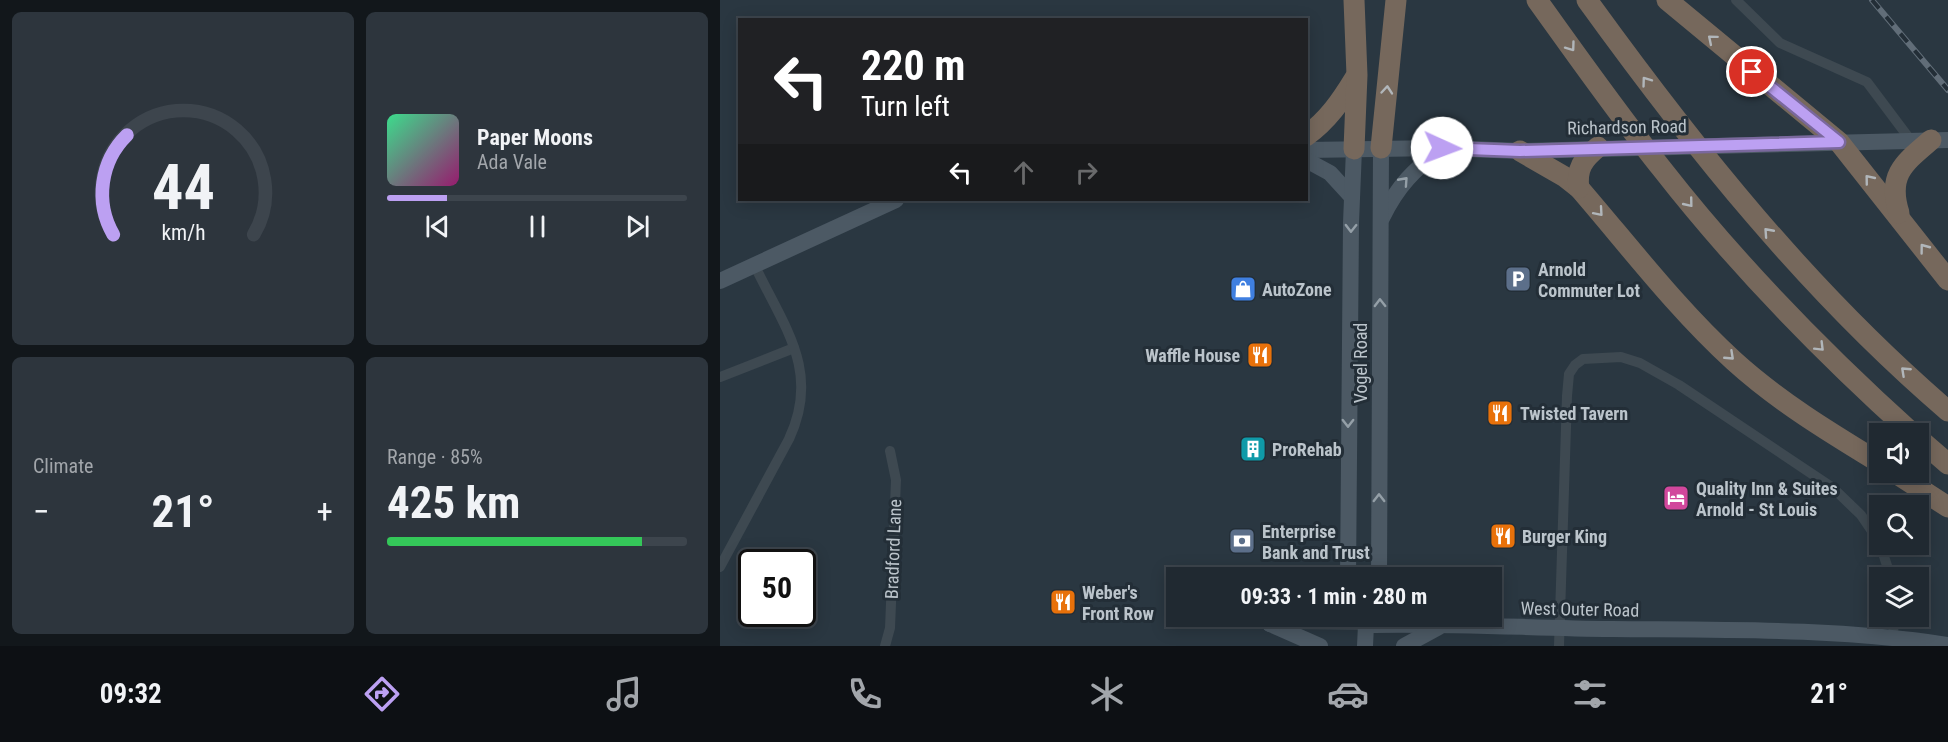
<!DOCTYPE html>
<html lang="en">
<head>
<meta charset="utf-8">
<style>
	:root { --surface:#202931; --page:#2d353d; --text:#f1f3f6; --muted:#a2a6ab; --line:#3d454d; --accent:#bca0f2 }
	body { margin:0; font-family:"Roboto Condensed",sans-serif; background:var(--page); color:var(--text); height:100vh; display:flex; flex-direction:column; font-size:22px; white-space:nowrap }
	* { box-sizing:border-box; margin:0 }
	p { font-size:20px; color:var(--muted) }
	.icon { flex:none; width:33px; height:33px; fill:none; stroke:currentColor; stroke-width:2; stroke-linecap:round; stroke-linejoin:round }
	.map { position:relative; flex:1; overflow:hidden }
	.sheet { display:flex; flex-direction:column; gap:12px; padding:12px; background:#12171b; width:720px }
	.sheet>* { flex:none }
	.hud { position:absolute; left:18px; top:18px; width:570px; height:183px; border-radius:0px; box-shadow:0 3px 15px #0003,0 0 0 2px var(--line); background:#202124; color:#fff; overflow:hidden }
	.buttons { position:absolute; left:1149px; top:423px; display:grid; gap:12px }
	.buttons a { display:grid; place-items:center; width:60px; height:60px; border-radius:0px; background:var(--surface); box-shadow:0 3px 15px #0003,0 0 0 2px var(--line); font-size:30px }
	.speed { position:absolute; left:18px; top:549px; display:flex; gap:12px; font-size:30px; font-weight:700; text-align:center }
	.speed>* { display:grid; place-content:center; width:78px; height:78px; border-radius:50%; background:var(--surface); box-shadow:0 3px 15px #0003,0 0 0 2px var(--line); line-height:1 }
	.speed .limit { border:3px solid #111; border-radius:9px; background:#fff; color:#111 }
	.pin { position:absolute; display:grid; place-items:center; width:51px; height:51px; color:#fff; margin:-26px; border:3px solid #fff; border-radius:50%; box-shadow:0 2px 6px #0007 }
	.me { position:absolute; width:66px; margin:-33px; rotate:92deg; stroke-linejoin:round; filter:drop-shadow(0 0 4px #0008) }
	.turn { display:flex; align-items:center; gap:21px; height:126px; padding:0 24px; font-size:27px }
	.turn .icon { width:78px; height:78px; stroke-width:2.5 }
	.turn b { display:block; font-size:42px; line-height:51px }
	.lanes { display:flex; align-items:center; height:57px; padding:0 24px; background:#0003; justify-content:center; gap:30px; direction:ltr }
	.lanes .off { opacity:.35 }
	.big { font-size:45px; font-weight:700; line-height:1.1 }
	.sheet .card { flex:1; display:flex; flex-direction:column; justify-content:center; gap:9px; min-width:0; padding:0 21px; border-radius:9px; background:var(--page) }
	.sheet .dial { align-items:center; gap:0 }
	.dial svg { height:156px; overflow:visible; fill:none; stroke:var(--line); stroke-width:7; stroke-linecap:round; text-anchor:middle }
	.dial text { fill:var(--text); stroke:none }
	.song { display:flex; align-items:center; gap:18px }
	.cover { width:72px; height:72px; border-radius:9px; background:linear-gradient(135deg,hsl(150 70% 55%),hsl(320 70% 35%)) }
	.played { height:6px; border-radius:3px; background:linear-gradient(90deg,var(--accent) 20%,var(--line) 20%) }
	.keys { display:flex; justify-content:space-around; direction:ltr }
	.heat { display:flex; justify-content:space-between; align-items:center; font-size:33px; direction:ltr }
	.charge { height:9px; border-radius:4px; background:linear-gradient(90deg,#34c759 85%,var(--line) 0) }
	.sheet .tiles { flex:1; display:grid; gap:12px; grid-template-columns:repeat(2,1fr) }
	.trip { position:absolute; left:446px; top:567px; width:336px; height:60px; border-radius:0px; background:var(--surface); box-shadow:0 3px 15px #0003,0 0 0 2px var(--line); font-weight:700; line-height:60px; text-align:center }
	.dock { display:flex; height:96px; justify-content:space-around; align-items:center; background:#0d1014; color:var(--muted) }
	.dock .icon { width:42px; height:42px }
	.dock .on { color:var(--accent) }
	.dock b { font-size:27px; color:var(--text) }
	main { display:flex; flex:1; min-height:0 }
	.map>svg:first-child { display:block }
</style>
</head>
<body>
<main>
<section class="sheet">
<div class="tiles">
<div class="card dial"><svg viewBox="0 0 100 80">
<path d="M14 69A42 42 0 1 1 86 69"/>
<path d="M14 69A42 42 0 0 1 21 18" stroke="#bca0f2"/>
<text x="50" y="56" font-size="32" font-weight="700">44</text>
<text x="50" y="72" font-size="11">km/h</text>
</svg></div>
<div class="card">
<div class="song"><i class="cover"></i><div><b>Paper Moons</b><p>Ada Vale</p></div></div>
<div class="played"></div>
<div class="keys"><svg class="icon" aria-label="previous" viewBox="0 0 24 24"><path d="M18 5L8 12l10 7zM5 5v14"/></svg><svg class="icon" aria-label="pause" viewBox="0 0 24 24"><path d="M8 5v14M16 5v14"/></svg><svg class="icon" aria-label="next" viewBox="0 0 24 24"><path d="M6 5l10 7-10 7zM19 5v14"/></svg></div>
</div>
<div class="card"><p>Climate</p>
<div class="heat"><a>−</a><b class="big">21°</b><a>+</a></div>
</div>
<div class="card"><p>Range · 85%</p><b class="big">425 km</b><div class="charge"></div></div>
</div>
</section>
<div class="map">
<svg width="1228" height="646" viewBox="0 0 1228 646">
	<rect width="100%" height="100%" fill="#2a3741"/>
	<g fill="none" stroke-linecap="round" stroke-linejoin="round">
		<g stroke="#3e4951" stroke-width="10">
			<path d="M 1016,0 L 1060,43 L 1147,82 L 1192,142"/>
			<path d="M 0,377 L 74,348"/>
			<path d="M 1160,544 L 1171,578"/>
			<path d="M 0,567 L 69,439 C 101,371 64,327 35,266"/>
			<path d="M 490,623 L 646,625"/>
			<path d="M 1173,637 L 1174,616"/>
			<path d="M 165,646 L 170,628 L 176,480 L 170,451"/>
			<path d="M 839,646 L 847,396 L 849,374 L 855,365 L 863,359 L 901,357 L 920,363 L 959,385 L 1113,488 L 1141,515 L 1160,543"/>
		</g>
		<g stroke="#4c5964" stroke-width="16">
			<path d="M 586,150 L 722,148 L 800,151 L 1228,140"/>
			<path d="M 586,160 L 610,173 L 632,197"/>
			<path d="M 662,218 C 678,185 694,170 722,148"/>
			<path d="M 0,281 L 176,200"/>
			<path d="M 628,578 L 631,223 L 634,149"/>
			<path d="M 659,578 L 661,148"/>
			<path d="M 550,624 L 600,646"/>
			<path d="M 550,624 L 586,616"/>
			<path d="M 646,625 C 728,623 810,628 892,629 C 1004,630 1117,628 1228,645"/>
			<path d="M 645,646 L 646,625 L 651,617"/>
			<path d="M 684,646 L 719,627"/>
		</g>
		<g stroke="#76685c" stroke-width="21">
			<path d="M 817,0 C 858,57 898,114 942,169 C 1017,265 1102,352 1193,434"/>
			<path d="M 867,0 C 974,148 1088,291 1228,411"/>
			<path d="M 947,0 L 1119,142 L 1228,280"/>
			<path d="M 586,136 C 608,120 621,101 635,78"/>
			<path d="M 661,148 L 676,0"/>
			<path d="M 634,149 L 637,75 L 634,0"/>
			<path d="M 800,151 L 845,177 L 859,188 C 909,246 957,309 1014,361 C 1058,401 1109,432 1160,463"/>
			<path d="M 859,188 C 856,169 863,159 878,147"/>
			<path d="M 1179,213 C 1167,175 1184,163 1211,140"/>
			<path d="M 1198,438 L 1228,464"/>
			<path d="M 1174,472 L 1228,507"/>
		</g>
		<defs>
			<path id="rail" d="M 1152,0 L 1228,90"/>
		</defs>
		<use href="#rail" stroke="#616d78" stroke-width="6"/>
		<use href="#rail" stroke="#232e37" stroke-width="4" stroke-dasharray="11" stroke-linecap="butt"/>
	</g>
	<defs><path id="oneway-chevron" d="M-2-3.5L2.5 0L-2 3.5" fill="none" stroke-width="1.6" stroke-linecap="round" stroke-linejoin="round" transform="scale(1.5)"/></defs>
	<g stroke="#b1b6ba">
		<use href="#oneway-chevron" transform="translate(992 39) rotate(-140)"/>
		<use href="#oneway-chevron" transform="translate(851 47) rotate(54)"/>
		<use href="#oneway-chevron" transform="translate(926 81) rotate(-126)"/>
		<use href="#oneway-chevron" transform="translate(667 90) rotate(-85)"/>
		<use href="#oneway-chevron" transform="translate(1149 179) rotate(-129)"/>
		<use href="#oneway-chevron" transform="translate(969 203) rotate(51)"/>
		<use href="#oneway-chevron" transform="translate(879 212) rotate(49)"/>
		<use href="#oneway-chevron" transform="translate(1048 232) rotate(-132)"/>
		<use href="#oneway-chevron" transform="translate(1204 248) rotate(-127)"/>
		<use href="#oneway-chevron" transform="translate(1100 347) rotate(45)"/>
		<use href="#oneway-chevron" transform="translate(1010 356) rotate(43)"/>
		<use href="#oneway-chevron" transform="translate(1185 371) rotate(-137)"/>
	</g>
	<g stroke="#949fa7">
		<use href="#oneway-chevron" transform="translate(684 181) rotate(-48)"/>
		<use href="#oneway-chevron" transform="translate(631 228) rotate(91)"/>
		<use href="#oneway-chevron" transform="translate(660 303) rotate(-91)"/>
		<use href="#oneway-chevron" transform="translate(628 423) rotate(90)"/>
		<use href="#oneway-chevron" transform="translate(659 498) rotate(-90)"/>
	</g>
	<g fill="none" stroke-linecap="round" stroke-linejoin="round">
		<defs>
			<path id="route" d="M 722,148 L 800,151 L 1119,142 L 1032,72"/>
		</defs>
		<use href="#route" stroke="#7a689d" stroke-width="15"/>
		<use href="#route" stroke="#bca0f2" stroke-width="10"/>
	</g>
	<defs>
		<symbol id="parking-square" viewBox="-11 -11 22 22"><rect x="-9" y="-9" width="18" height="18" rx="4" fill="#5c6f8a" stroke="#232e37"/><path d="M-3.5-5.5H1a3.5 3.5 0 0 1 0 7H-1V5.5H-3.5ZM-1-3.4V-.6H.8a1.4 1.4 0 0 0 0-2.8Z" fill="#fff"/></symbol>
		<symbol id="shop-square" viewBox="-11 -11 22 22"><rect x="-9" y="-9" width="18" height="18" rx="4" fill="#3f7fe0" stroke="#232e37"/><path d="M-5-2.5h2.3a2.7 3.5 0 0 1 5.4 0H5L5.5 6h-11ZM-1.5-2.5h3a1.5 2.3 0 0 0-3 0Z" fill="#fff"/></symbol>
		<symbol id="restaurant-square" viewBox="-11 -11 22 22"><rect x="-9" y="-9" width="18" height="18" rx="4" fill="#e8710a" stroke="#232e37"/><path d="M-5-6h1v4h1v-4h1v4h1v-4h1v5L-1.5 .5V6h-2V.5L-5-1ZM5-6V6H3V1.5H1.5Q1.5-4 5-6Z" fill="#fff"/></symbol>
		<symbol id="building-square" viewBox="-11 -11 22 22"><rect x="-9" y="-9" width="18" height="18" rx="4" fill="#0f9aa8" stroke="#232e37"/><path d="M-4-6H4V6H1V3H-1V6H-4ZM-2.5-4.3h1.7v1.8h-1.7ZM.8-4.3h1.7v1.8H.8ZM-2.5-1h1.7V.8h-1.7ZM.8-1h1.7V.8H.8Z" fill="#fff"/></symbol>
		<symbol id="hotel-square" viewBox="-11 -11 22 22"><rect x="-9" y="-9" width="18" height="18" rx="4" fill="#d1479c" stroke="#232e37"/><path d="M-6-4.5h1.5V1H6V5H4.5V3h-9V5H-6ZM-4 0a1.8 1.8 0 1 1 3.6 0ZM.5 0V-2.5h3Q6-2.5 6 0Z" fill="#fff"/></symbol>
		<symbol id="bank-square" viewBox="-11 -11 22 22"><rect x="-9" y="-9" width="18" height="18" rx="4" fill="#5c6f8a" stroke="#232e37"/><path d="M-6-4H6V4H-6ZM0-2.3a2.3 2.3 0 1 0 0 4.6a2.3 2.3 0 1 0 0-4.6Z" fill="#fff"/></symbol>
	</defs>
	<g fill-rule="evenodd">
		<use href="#parking-square" x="783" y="264" width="30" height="30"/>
		<use href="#shop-square" x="508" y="274" width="30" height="30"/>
		<use href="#restaurant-square" x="525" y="340" width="30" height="30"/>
		<use href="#restaurant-square" x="765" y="398" width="30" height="30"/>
		<use href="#building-square" x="518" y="434" width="30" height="30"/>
		<use href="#hotel-square" x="941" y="483" width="30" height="30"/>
		<use href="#restaurant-square" x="768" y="521" width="30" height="30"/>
		<use href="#bank-square" x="507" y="526" width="30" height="30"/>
		<use href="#restaurant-square" x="328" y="587" width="30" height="30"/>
	</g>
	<g text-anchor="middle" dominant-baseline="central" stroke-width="6" stroke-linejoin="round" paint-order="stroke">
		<g font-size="18" fill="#bbc4cb" stroke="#232e37">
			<text transform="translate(907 127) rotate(-1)">Richardson Road</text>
			<text transform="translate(640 363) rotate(-90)">Vogel Road</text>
			<text transform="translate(173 549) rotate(-88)">Bradford Lane</text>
			<text transform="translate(860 609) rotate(1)">West Outer Road</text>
		</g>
		<g font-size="18" font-weight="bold" fill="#bbc4cb" stroke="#232e37" text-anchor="start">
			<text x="818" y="269">Arnold<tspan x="818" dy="21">Commuter Lot</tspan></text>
			<text x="542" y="289">AutoZone</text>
			<text x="520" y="355" text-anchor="end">Waffle House</text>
			<text x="800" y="413">Twisted Tavern</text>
			<text x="552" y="449">ProRehab</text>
			<text x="976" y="488">Quality Inn &amp; Suites<tspan x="976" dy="21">Arnold - St Louis</tspan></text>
			<text x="542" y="531">Enterprise<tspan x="542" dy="21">Bank and Trust</tspan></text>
			<text x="802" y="536">Burger King</text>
			<text x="362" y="592">Weber's<tspan x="362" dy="21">Front Row</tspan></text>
		</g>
	</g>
</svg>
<div class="buttons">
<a><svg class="icon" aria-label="sound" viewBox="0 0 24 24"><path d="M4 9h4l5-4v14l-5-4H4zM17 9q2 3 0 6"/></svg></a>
<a><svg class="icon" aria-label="search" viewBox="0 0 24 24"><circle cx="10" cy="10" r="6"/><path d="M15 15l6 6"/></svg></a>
<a><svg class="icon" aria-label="layers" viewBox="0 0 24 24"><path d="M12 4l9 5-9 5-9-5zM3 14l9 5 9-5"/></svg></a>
</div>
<div class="speed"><div class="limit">50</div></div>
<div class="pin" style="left:1032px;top:72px;background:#d93025"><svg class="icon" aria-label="arrive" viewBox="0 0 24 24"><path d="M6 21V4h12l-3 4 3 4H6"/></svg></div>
<svg class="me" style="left:722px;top:148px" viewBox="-20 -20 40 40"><circle r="19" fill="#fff"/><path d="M0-13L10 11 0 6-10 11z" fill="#bca0f2"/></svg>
<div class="trip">09:33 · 1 min · 280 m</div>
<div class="hud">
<div class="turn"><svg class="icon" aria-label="left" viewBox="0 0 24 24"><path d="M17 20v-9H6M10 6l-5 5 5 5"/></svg><div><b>220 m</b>Turn left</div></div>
<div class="lanes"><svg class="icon" aria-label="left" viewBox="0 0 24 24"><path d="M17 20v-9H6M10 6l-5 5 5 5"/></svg><svg class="icon off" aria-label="ahead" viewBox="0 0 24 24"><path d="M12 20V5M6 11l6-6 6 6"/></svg><svg class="icon off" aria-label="right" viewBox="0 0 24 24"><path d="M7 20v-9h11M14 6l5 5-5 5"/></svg></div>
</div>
</div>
</main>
<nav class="dock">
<b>09:32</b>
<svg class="icon on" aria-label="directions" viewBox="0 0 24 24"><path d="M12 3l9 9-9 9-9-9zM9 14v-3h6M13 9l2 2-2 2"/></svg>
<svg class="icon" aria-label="music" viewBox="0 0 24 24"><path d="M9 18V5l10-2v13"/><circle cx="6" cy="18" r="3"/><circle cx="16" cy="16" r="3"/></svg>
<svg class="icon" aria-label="phone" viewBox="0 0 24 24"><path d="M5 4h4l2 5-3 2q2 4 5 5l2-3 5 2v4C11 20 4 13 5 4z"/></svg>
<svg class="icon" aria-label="climate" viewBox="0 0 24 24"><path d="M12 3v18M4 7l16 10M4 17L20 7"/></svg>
<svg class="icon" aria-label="car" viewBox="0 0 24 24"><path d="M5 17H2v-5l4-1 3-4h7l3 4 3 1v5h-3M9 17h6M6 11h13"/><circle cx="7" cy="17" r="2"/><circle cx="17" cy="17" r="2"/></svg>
<svg class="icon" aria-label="filters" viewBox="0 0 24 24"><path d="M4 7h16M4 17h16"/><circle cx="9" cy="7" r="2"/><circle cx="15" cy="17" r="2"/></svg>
<b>21°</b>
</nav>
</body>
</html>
